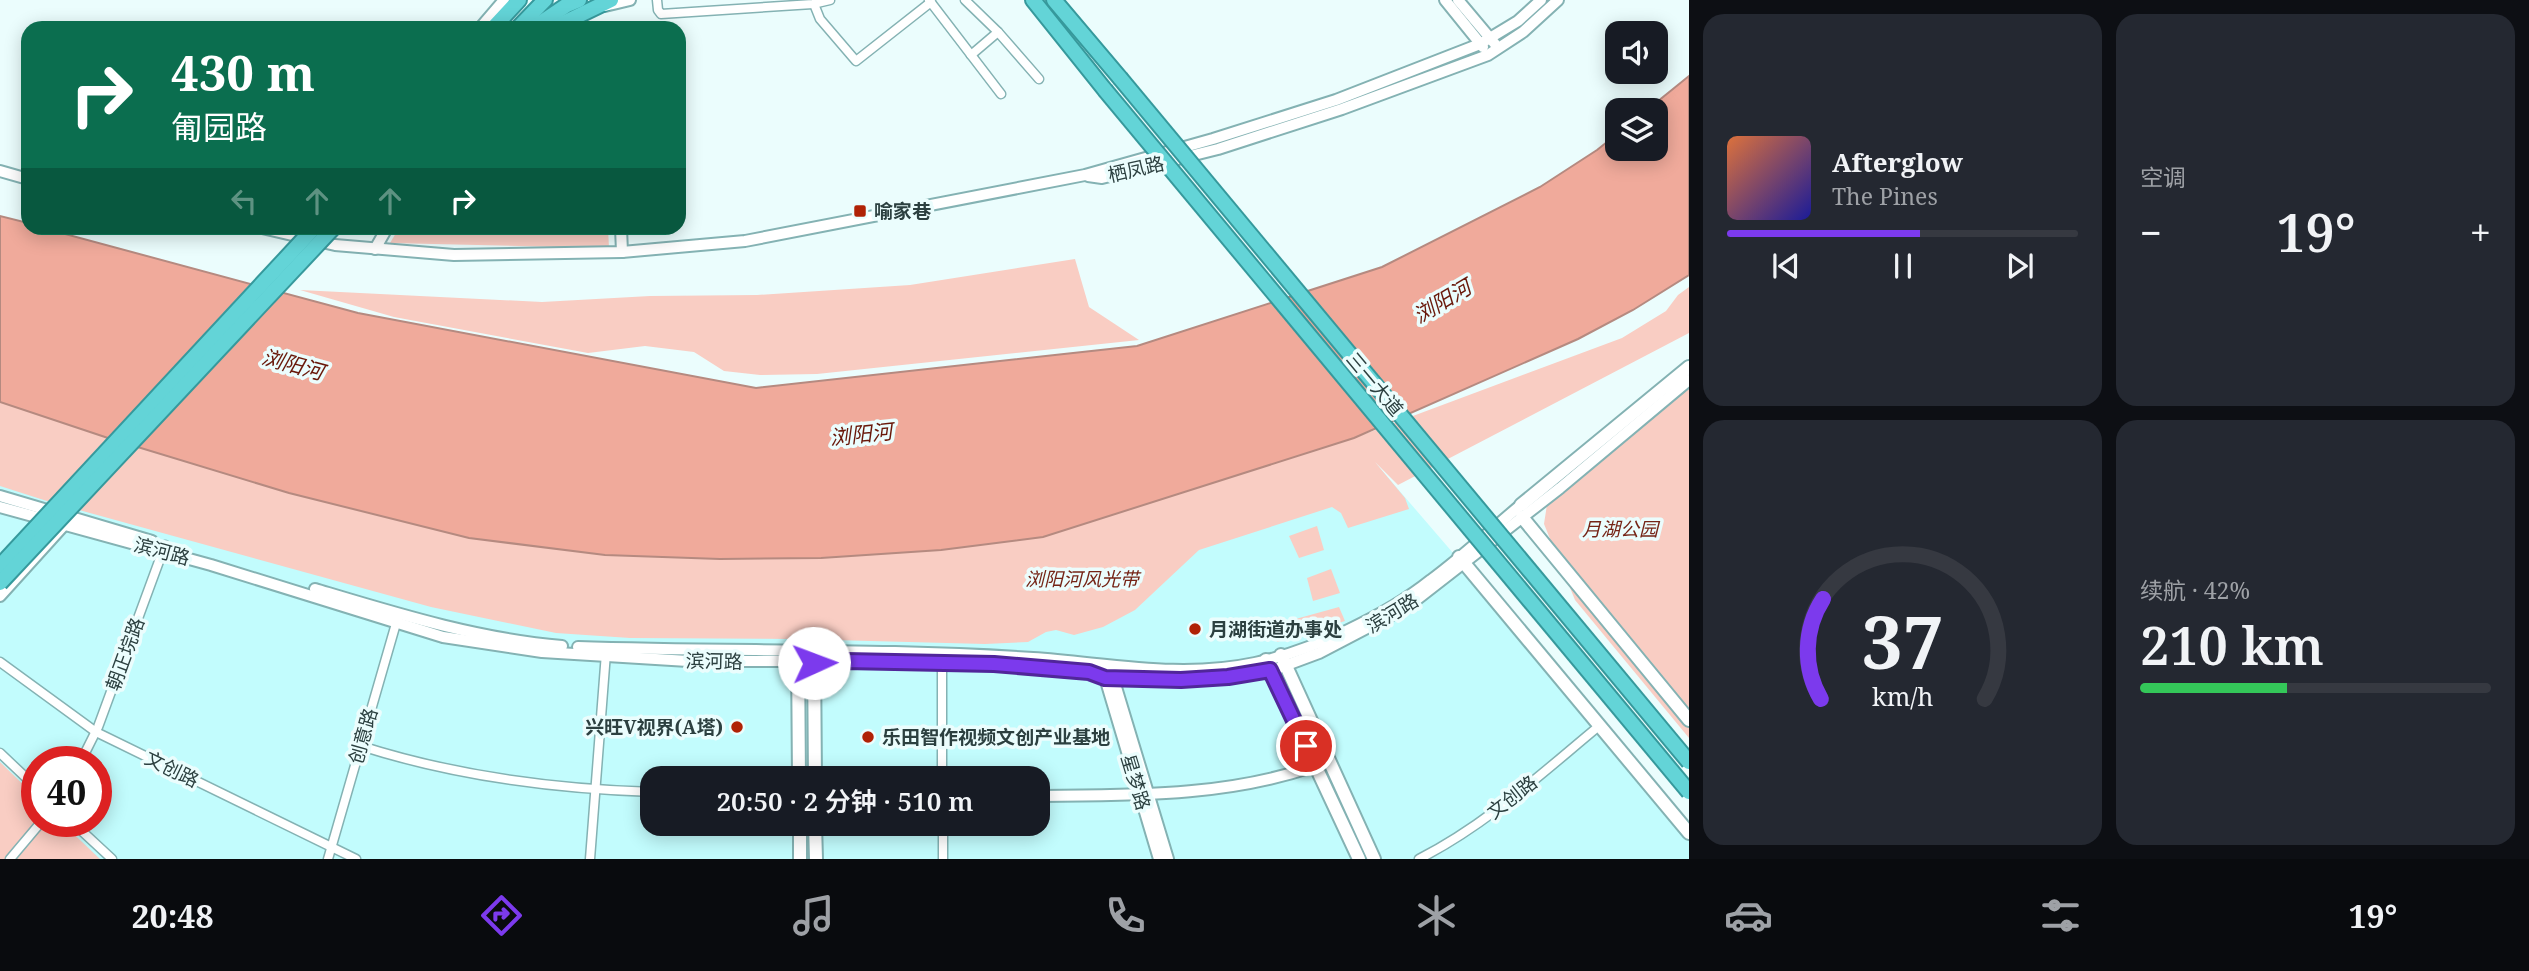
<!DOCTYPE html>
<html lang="zh">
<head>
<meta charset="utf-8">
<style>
	:root { --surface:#171b24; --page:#242831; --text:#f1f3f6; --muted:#9ea1a6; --line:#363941; --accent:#7c3aed }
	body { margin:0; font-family:"Noto Serif","Noto Sans SC",serif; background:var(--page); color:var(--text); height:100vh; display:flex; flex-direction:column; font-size:26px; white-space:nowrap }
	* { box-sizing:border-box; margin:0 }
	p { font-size:23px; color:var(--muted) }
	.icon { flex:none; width:38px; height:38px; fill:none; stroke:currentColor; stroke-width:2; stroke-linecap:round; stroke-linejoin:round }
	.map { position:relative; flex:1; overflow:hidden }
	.sheet { display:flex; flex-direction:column; gap:14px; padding:14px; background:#0d0f14; width:840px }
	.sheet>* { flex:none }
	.guide { position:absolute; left:21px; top:21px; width:665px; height:214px; border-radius:21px; box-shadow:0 4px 18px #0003; background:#0b6e4f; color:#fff; overflow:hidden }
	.tools { position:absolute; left:1605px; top:21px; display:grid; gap:14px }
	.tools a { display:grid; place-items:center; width:63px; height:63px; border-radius:14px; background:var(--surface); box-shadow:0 4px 18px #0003; font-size:35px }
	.speed { position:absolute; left:21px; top:746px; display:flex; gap:14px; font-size:35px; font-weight:700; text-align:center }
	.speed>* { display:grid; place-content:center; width:91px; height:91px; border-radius:50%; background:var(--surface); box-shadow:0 4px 18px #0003; line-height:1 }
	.speed .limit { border:10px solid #d22; background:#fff; color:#111 }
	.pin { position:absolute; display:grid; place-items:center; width:60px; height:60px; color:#fff; margin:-30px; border:4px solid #fff; border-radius:50%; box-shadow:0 2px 7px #0007 }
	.me { position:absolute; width:77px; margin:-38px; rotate:88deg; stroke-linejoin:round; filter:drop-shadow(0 0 5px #0008) }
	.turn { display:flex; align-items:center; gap:24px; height:147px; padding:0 35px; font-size:32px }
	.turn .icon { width:91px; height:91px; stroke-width:2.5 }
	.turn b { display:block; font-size:49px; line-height:60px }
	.lanes { display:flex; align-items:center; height:66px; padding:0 35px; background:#0003; justify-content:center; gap:35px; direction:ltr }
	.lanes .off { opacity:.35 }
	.big { font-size:52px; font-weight:600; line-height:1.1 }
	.sheet .widget { flex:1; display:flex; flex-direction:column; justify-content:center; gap:10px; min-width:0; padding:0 24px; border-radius:21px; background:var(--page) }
	.sheet .dial { align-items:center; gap:0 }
	.dial svg { height:182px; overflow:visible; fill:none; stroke:var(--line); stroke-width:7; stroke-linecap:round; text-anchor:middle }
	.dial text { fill:var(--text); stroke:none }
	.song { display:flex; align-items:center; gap:21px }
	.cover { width:84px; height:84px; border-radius:10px; background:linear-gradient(135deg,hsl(20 70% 55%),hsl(240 70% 35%)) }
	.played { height:7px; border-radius:4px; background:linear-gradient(90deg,var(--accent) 55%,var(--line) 55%) }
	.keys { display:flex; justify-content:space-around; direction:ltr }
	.heat { display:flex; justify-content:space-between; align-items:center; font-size:38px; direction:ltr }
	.charge { height:10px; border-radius:5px; background:linear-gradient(90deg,#34c759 42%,var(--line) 0) }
	.sheet .tiles { flex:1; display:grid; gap:14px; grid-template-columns:repeat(2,1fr) }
	.trip { position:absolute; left:640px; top:766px; width:410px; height:70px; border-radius:21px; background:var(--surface); box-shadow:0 4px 18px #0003; font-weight:600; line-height:70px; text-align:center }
	.menu { display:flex; height:112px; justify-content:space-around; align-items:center; background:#090b0e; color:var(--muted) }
	.menu .icon { width:49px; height:49px }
	.menu .selected { color:var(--accent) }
	.menu b { font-size:32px; color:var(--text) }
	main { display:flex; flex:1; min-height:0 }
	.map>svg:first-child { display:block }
</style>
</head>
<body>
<main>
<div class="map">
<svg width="1689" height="859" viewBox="0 0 1689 859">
	<rect width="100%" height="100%" fill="#ebfdfd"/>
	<path fill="#c2fcfd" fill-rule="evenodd" d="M 0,402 L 108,438 L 289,493 L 469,538 L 605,555 L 720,559 L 821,558 L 1160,498 L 1354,438 L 1689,827 L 1689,859 L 0,859 ZM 37,761 L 96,761 L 96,821 L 37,821 ZM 653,779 L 1038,779 L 1038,824 L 653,824 Z"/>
	<g fill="#f9cdc3">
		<path d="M 399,228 L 608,228 L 609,248 L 390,243 Z"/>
		<path d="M 1075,259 L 1089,307 L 1139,340 L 817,374 L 760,375 L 724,371 L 694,352 L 645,346 L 588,353 L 394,317 L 300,290 L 542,302 L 650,296 L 757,295 L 910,285 Z"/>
		<path d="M 1689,287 L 1689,333 L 1398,485 L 1375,462 L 1405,498 L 1409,509 L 1348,528 L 1341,513 L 1332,507 L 1199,550 L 1135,610 L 1103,627 L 1074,635 L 1056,630 L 1046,632 L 1028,642 L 985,644 L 794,639 L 630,638 L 556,633 L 431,607 L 50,502 L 0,486 L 0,402 L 108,438 L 289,493 L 720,559 L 821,558 L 1160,498 L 1238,475 L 1354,438 L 1622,338 L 1666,311 L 1678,295 Z"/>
		<path d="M 1689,384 L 1689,738 L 1575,600 L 1544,524 L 1548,498 Z"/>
		<path d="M 1317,526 L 1324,550 L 1299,558 L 1289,536 Z"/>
		<path d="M 1331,569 L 1340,593 L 1313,601 L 1307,578 Z"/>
		<path d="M 1339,607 L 1345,621 L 1277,642 L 1274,625 Z"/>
		<path d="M 0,762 L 37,798 L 37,821 L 60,821 L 100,859 L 0,859 Z"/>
	</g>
	<path fill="#f0aa9b" stroke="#b58a80" stroke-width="2" d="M 1689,76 L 1689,275 L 1633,310 L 1578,339 L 1354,438 L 1043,537 L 941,550 L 821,558 L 720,559 L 605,555 L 469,538 L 289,493 L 108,438 L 0,402 L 0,216 L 28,223 L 28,228 L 43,228 L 358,313 L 756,388 L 1137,346 L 1382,267 L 1540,187 L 1597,150 L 1617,134 L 1617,149 L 1656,149 L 1656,110 L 1647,110 Z"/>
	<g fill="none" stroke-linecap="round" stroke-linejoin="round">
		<defs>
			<g id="minor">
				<path d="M 657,0 L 658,10 L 661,14 L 813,4 L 830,0"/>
				<path d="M 929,0 L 1001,94"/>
				<path d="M 965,0 L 998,32 L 1039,79"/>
				<path d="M 814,4 L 820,19 L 856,61 L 931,2"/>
				<path d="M 971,55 L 998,32"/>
				<path d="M 942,659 L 942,779"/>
				<path d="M 0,662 L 96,732 L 356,859"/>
				<path d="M 361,746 C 455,776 554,789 653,792"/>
				<path d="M 0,753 L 37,788"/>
				<path d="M 81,761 L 98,727 L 165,545"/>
				<path d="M 71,821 L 112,859"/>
				<path d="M 943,824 L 943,859"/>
				<path d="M 10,859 L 42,821"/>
				<path d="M 328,859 L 397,620"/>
				<path d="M 590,859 L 606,653"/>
				<path d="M 1419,859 C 1486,825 1542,773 1599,726"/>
			</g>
			<g id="tertiary">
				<path d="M 1445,0 L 1483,47"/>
				<path d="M 1458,0 L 1495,44"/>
				<path d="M 605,6 L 630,0"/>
				<path d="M 480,28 L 504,0"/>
				<path d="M 0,171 L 28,179"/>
				<path d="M 1088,176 L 1102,178 L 1218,149 L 1342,109 L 1488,55 L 1523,32 L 1558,0"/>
				<path d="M 262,228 L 335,245 L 454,255 L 622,252 L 745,241 L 1085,175 L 1213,139 L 1336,100 L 1480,44 L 1518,21 L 1541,0"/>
				<path d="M 621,228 L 622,252"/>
				<path d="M 375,249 L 387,228"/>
				<path d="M 0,496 L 152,541"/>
				<path d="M 0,507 L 211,565 L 443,637 L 542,652 L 688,661 L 845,661 L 994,664 L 1089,672 L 1105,678 L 1181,680 L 1228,677 L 1276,669 L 1319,653 L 1407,607 L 1560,488 L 1689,380"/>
				<path d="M 315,589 C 395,613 478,639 562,646"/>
				<path d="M 0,596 L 66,523"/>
				<path d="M 578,647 C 729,652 882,648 1033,658 C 1108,663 1180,679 1255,663 C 1311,651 1386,616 1431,580 C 1462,557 1491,530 1521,505"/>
				<path d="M 1103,671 L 1159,859"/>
				<path d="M 1112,674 L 1168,859"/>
				<path d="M 1038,796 C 1132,795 1225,797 1315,766"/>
			</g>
			<g id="secondary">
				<path d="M 1521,505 L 1689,367"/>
				<path d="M 1522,517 L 1689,720"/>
				<path d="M 1459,557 L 1689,833"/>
				<path d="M 798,652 L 799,779"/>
				<path d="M 814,652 L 815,779"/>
				<path d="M 1281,655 L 1374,859"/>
				<path d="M 1266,660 L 1359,859"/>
				<path d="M 800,824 L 800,859"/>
				<path d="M 815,824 L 816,859"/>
			</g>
			<g id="trunk">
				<path d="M 1033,0 L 1105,90"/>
				<path d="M 1054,0 L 1120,78"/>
				<path d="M 493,28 L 519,0"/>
				<path d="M 518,28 L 545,0"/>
				<path d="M 533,28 L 567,5 L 579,0"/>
				<path d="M 553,28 L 611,0"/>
			</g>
		</defs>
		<use href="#minor" stroke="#84b2b3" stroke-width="11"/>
		<use href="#tertiary" stroke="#84b2b3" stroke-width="14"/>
		<use href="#secondary" stroke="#84b2b3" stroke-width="16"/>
		<use href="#trunk" stroke="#36999c" stroke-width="18"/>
		<use href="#minor" stroke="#fff" stroke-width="8"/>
		<use href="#tertiary" stroke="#fff" stroke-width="10"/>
		<use href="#secondary" stroke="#fff" stroke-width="12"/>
		<use href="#trunk" stroke="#63d4d7" stroke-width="14"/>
		<defs>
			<g id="trunk-bridge">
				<path d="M 1120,78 L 1689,762"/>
				<path d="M 1105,90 L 1689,792"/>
				<path d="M 0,566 L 314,228"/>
				<path d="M 0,583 L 333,228"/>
			</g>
		</defs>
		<use href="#trunk-bridge" stroke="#36999c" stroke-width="18" stroke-linecap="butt"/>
		<use href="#trunk-bridge" stroke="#63d4d7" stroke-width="14"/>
	</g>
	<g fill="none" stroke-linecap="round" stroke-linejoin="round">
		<defs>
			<path id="route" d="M 814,663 L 845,661 L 994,664 L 1089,672 L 1105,678 L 1181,680 L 1228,677 L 1270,670 L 1306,746"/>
		</defs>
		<use href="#route" stroke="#51269a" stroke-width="18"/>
		<use href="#route" stroke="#7c3aed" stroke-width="12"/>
	</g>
	<g fill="#b02206" stroke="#ebfdfd" stroke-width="2.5">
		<rect x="853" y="204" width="14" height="14" rx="3.5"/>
		<circle cx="1195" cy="629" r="7"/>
		<circle cx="737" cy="727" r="7"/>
		<circle cx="868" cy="737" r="7"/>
	</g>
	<g text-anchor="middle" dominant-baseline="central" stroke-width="7" stroke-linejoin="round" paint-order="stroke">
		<g font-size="19" fill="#2c4040" stroke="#ebfdfd">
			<text transform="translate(1136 169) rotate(-13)">栖凤路</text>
			<text transform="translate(1375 384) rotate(50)">三一大道</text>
			<text transform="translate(162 551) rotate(15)">滨河路</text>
			<text transform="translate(1392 613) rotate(-31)">滨河路</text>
			<text transform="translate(125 654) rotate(-70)">朝正垸路</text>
			<text transform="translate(714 661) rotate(1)">滨河路</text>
			<text transform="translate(363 736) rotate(-74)">创意路</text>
			<text transform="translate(172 769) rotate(26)">文创路</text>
			<text transform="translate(1136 782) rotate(73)">星梦路</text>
			<text transform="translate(1512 797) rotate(-38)">文创路</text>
		</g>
		<g font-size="19" font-weight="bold" fill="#2c4040" stroke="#ebfdfd" text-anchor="start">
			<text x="874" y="211">喻家巷</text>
			<text x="1209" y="629">月湖街道办事处</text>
			<text x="723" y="727" text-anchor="end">兴旺V视界(A塔)</text>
			<text x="882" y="737">乐田智作视频文创产业基地</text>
		</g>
		<g font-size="19" font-style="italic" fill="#752416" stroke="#ebfdfd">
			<text x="1620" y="529">月湖公园</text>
			<text x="1082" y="579">浏阳河风光带</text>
		</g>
		<g font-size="21" font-style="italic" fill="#69180a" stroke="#ebfdfd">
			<text transform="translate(1442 301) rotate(-31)">浏阳河</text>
			<text transform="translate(293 364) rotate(15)">浏阳河</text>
			<text transform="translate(861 434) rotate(-6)">浏阳河</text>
		</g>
	</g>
</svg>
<div class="tools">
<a><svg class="icon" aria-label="sound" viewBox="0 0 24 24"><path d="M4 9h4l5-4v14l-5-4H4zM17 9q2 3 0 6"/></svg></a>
<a><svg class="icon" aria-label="layers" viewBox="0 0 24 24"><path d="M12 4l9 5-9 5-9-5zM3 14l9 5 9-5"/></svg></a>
</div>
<div class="speed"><div class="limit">40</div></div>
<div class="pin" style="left:1306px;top:746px;background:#d93025"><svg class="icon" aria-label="arrive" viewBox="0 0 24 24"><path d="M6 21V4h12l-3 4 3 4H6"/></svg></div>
<svg class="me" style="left:814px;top:663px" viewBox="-20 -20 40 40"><circle r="19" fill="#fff"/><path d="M0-13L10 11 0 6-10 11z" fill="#7c3aed"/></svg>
<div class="trip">20:50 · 2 分钟 · 510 m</div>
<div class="guide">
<div class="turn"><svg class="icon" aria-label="right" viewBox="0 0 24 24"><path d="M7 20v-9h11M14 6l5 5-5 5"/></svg><div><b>430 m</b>匍园路</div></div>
<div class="lanes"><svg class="icon off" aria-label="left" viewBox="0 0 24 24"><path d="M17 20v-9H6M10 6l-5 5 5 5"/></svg><svg class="icon off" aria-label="ahead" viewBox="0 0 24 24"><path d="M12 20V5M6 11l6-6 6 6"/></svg><svg class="icon off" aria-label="ahead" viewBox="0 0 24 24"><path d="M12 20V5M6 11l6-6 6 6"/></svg><svg class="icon" aria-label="right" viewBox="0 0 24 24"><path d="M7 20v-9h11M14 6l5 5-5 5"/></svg></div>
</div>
</div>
<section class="sheet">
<div class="tiles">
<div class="widget">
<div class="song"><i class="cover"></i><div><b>Afterglow</b><p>The Pines</p></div></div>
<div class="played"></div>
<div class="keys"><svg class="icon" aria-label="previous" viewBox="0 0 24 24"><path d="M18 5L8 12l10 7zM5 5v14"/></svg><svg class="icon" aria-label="pause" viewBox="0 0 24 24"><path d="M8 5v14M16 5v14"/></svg><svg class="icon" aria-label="next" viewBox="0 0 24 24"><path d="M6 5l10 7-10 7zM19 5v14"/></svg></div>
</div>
<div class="widget"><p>空调</p>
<div class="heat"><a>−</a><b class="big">19°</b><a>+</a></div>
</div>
<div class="widget dial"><svg viewBox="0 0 100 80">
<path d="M14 69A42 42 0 1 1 86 69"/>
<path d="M14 69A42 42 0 0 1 15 25" stroke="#7c3aed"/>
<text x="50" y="56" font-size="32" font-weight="700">37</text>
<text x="50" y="72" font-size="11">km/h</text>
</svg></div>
<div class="widget"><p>续航 · 42%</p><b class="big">210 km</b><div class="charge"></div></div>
</div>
</section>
</main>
<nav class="menu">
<b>20:48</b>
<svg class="icon selected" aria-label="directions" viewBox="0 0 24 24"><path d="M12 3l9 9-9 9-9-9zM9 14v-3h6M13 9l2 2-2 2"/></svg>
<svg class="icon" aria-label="music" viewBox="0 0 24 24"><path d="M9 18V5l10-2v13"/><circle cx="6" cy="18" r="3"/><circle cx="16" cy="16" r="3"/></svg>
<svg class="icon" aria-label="phone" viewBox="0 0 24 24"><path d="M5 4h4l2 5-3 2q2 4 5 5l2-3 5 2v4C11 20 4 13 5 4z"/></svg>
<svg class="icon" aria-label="climate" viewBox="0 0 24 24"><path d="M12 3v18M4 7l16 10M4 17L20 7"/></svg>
<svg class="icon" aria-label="car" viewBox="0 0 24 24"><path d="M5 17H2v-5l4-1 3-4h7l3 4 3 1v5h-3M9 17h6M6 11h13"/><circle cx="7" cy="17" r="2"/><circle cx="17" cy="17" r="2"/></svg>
<svg class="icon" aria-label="filters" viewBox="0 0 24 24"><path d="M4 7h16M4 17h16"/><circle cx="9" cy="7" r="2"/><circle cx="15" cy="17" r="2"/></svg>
<b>19°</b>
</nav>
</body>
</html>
